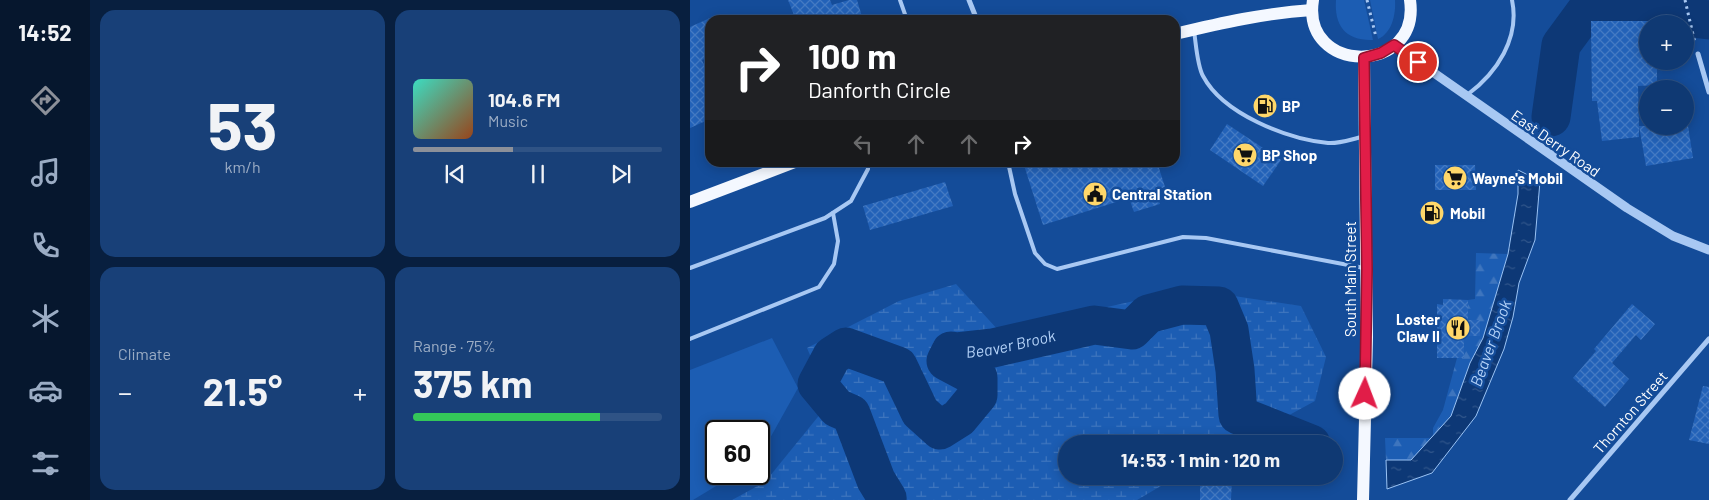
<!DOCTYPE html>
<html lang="en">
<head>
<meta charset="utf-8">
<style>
	:root { --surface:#0f3973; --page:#184078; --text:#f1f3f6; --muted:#9bacc4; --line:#2f5385; --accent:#8c9099 }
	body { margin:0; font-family:Barlow,sans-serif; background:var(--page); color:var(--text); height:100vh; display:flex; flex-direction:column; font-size:19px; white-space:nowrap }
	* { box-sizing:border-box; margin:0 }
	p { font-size:16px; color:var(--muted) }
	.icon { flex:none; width:28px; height:28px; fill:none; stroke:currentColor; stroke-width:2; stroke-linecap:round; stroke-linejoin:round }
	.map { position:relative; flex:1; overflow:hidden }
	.side { display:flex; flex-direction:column; gap:10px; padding:10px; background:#081f3f; width:600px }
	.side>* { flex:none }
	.guide { position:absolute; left:15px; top:15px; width:475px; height:152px; border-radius:15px; box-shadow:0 2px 12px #0003,0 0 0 1px var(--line); background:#202124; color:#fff; overflow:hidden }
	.buttons { position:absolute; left:949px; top:15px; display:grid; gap:10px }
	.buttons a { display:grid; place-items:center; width:55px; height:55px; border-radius:50%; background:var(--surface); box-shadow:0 2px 12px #0003,0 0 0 1px var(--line); font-size:25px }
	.speed { position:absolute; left:15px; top:420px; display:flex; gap:10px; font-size:25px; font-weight:700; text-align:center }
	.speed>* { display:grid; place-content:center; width:65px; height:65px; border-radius:50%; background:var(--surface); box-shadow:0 2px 12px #0003,0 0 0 1px var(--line); line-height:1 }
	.speed .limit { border:2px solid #111; border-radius:8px; background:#fff; color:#111 }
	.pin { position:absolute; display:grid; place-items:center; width:42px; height:42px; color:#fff; margin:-21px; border:2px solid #fff; border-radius:50%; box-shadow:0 1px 5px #0007 }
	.me { position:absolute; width:55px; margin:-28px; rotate:2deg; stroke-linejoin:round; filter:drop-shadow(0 0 4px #0008) }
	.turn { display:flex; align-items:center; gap:18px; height:105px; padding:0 20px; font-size:22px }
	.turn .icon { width:65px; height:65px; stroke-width:2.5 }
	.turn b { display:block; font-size:35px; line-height:42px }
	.lanes { display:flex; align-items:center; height:48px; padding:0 20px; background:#0003; justify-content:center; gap:25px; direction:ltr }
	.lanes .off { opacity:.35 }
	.big { font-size:38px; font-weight:700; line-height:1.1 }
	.side .tile { flex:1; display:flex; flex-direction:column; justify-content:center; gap:8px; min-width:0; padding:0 18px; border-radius:15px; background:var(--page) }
	.side .dial { align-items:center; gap:0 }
	.dial b { font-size:65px; line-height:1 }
	.song { display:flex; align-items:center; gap:15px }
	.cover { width:60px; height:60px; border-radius:8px; background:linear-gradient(135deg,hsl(170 70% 55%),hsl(20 70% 35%)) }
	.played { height:5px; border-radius:2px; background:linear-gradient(90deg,var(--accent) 40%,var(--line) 40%) }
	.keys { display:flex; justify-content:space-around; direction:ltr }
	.heat { display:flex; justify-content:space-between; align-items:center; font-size:28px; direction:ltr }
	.charge { height:8px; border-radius:4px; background:linear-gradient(90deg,#34c759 75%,var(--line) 0) }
	.side .tiles { flex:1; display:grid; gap:10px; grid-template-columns:repeat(2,1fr) }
	.trip { position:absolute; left:368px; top:435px; width:285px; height:50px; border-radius:25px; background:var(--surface); box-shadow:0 2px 12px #0003,0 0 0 1px var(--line); font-weight:700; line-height:50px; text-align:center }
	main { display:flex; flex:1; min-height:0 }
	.tabs { display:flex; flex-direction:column; width:90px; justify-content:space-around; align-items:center; background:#06172e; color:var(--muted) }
	.tabs .icon { width:35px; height:35px }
	.tabs .current { color:var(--accent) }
	.tabs b { font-size:22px; color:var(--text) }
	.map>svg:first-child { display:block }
</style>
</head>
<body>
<main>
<nav class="tabs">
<b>14:52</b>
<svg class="icon current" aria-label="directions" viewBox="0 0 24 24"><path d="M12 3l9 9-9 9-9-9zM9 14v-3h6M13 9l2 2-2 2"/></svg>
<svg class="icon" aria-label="music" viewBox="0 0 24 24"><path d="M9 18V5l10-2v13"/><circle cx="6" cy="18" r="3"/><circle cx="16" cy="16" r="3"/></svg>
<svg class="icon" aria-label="phone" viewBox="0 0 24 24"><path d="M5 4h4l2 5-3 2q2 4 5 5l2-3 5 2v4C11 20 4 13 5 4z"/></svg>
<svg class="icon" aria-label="climate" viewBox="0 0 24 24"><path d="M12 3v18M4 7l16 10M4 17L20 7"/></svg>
<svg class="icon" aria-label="car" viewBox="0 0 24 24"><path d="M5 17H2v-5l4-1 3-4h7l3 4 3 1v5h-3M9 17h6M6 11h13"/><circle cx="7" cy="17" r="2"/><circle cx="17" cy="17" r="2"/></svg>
<svg class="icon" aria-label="filters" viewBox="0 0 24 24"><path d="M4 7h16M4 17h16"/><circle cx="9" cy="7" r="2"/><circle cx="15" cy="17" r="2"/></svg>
</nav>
<section class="side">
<div class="tiles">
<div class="tile dial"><b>53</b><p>km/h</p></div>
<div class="tile">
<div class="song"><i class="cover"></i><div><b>104.6 FM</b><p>Music</p></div></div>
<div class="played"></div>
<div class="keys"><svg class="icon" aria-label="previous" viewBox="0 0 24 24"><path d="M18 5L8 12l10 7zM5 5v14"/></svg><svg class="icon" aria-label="pause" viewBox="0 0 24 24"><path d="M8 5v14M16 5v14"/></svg><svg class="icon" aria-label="next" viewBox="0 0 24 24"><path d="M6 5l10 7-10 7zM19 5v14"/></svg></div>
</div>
<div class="tile"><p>Climate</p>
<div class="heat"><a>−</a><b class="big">21.5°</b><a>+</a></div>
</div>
<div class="tile"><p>Range · 75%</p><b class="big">375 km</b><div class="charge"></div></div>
</div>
</section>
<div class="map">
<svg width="1019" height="500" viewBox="0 0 1019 500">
	<defs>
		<pattern id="forest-firs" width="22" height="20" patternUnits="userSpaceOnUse" patternTransform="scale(1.25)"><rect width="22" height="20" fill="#1c5db3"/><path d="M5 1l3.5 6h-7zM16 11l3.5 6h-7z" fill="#3e75be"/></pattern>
		<pattern id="wetland-marsh" width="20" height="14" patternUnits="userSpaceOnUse" patternTransform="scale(1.25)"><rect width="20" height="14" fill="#1c5db3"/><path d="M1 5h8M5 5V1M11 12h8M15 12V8" fill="none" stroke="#3e75be"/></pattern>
		<pattern id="water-ripples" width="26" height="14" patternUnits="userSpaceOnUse" patternTransform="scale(1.25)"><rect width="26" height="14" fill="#0d3876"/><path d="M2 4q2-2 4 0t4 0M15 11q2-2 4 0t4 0" fill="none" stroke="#31568b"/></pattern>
		<pattern id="building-cross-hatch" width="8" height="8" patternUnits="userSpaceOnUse" patternTransform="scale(1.25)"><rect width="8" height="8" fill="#2362b8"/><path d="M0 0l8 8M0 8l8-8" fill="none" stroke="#447ac3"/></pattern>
	</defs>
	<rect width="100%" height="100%" fill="#144c99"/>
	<g fill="#1c5db3">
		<path d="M 646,0 L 674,0 L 683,40 C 656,41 644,26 646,0 Z"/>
		<path d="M 680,0 L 705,0 C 706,14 702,33 688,39 Z"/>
		<path d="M 82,338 L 108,388 L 69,458 L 69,431 L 26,431 L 26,474 L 46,474 L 3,500 L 0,500 L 0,370 Z"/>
	</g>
	<path fill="url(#forest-firs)" d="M 786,253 L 818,254 L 793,338 L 780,363 L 761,416 L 721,461 L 696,460 L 695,438 L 743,438 L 743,428 L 753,410 L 767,358 L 774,358 L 774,336 L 790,336 L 790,320 L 778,320 L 778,300 L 785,299 Z"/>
	<path fill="url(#wetland-marsh)" d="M 266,284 L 309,331 L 498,289 L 611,306 L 636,357 L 625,401 L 546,444 L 376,444 L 376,476 L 488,476 L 447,500 L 42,500 L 75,482 L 140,402 L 117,348 L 209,301 Z"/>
	<path fill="url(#water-ripples)" stroke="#9ac3f5" d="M 828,170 L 850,181 L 845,240 L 829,283 L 823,317 L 814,349 L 786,416 L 742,473 L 697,489 L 696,460 L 721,460 L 761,416 L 780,363 L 793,338 L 818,254 L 828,194 Z"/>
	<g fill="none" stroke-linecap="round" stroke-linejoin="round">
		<g stroke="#0d3876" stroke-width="39">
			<path d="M 861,117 L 871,45 L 896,11 L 976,15 L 1019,20"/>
			<path id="s1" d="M 196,500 L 197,498 L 186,480 L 161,414 L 147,408 L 127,384 L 142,356 L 156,347 L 208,366 L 230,412 L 250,430 L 269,418 L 288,395 L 288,378 L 256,361 L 261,351 L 267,352 L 303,348 L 404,325 L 442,330 L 458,314 L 492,305 L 529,306 L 539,330 L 545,370 L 548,415 L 621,444"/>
		</g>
	</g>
	<g fill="url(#building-cross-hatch)">
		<path d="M 98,0 L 140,0 L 142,5 L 159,0 L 167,0 L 173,20 L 106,20 Z"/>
		<path d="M 20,18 L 20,57 L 12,60 L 20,78 L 20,119 L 0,128 L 0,27 Z"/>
		<path d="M 901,21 L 958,21 L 958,61 L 967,61 L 967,85 L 948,86 L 949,126 L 998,126 L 1003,158 L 956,166 L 949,126 L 949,137 L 912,141 L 907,101 L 902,101 Z"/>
		<path d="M 537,124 L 591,160 L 573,186 L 520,150 Z"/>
		<path d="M 333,162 L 467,162 L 475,187 L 466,190 L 470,204 L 444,212 L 439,198 L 353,225 Z"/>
		<path d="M 745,165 L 785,165 L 786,190 L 745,190 Z"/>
		<path d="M 255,182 L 263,206 L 180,230 L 173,206 Z"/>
		<path d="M 753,299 L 778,300 L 778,320 L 790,320 L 790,336 L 774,336 L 774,358 L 747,358 L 747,304 L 753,305 Z"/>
		<path d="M 942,304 L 965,324 L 951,340 L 946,335 L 922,363 L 939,379 L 915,407 L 883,378 L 906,351 L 904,349 Z"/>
		<path d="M 1013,386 L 1019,387 L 1019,444 L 999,440 Z"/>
		<path d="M 510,476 L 542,477 L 541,500 L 510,500 Z"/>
	</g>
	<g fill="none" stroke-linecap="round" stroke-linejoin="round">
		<g stroke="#a8c8f3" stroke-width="3" stroke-dasharray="2.5 4" stroke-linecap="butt">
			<path d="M 677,0 L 686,37"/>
			<path d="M 995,0 L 1005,43"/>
			<path d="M 729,323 L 746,321"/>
		</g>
		<g stroke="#a8c8f3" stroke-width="4">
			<path d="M 210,0 L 217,20"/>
			<path d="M 504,31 C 506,43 507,65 513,76 C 533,114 597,139 638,143 C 649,144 662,139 672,137"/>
			<path d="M 777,95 C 807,73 830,38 822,0"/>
			<path d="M 318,162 L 325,194 L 345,253 L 355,264 L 367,269 L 493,237 L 516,238 L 674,268"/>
			<path d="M 0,268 L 135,218 L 161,201 L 178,169 L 178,162"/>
			<path d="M 0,339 L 129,287 L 144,264 L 148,241 L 143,213"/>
		</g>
		<g stroke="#a8c8f3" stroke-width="5">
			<path d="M 279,0 L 287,20"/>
			<path d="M 1008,54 L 1019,92"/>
			<path d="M 880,500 L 1019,339"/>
		</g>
		<path stroke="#a8c8f3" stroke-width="9" d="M 704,45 L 937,208 L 983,236 L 1019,250"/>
		<g stroke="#f4f8ff" stroke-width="12">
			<path d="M 623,0 C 611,75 731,76 720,0"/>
			<path d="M 485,34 C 531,23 575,13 622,10"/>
			<path d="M 0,202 L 105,162"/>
			<path d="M 673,500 L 677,337 L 674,58"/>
		</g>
	</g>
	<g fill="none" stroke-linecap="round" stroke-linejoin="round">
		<defs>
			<path id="route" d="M 675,394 L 677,269 L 674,58 L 691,53 L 704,45 L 728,62"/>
		</defs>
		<use href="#route" stroke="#92132f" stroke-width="12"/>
		<use href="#route" stroke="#e11d48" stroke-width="9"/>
	</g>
	<defs>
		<symbol id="fuel-disc" viewBox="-11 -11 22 22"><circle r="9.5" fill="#ffd76a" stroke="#144c99"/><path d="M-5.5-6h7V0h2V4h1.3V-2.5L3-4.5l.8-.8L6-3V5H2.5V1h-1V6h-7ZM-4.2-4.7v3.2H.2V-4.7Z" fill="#111"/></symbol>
		<symbol id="supermarket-disc" viewBox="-11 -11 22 22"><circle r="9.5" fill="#ffd76a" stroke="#144c99"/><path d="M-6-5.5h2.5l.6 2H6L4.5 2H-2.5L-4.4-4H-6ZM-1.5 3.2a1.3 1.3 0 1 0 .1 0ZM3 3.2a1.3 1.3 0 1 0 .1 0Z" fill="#111"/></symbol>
		<symbol id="civic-disc" viewBox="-11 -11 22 22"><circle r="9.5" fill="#ffd76a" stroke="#144c99"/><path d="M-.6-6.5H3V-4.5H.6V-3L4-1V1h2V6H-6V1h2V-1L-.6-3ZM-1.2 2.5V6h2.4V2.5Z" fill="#111"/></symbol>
		<symbol id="restaurant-disc" viewBox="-11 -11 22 22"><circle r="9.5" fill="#ffd76a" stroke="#144c99"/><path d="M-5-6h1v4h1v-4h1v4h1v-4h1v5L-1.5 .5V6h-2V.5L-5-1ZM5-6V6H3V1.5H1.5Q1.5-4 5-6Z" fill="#111"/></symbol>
	</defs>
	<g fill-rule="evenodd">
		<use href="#fuel-disc" x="561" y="92" width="28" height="28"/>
		<use href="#supermarket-disc" x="541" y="141" width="28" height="28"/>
		<use href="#supermarket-disc" x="751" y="164" width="28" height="28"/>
		<use href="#civic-disc" x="391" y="180" width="28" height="28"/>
		<use href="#fuel-disc" x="728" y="199" width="28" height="28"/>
		<use href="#restaurant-disc" x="754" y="314" width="28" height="28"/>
	</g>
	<g text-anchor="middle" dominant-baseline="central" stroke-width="5" stroke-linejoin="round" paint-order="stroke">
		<g font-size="15" font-weight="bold" fill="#fff" stroke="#144c99" text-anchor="start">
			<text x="592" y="106">BP</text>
			<text x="572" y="155">BP Shop</text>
			<text x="782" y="178">Wayne's Mobil</text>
			<text x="422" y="194">Central Station</text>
			<text x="760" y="213">Mobil</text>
			<text x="750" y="319" text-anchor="end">Loster<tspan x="750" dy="17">Claw II</tspan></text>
		</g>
		<g font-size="15" fill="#fff" stroke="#144c99">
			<text transform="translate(866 143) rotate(35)">East Derry Road</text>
			<text transform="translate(660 279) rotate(-90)">South Main Street</text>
			<text transform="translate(940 412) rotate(-49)">Thornton Street</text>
		</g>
		<g font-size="16" font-style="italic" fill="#b5d3f9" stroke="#144c99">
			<text stroke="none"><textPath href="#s1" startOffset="499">Beaver Brook</textPath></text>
			<text transform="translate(800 343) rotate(-70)">Beaver Brook</text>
		</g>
	</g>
</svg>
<div class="buttons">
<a>+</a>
<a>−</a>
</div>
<div class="speed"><div class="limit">60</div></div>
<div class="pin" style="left:728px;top:62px;background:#d93025"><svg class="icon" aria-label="arrive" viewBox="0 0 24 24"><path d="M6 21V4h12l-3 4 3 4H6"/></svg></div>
<svg class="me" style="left:675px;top:394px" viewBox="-20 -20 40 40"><circle r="19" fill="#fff"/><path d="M0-13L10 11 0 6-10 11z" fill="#e11d48"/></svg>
<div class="trip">14:53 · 1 min · 120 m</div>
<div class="guide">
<div class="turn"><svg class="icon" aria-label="right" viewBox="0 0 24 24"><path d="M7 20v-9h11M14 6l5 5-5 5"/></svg><div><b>100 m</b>Danforth Circle</div></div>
<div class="lanes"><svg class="icon off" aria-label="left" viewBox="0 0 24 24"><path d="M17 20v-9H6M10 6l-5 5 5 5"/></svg><svg class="icon off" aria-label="ahead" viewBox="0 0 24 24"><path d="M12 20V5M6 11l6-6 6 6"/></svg><svg class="icon off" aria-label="ahead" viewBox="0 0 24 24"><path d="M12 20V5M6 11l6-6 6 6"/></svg><svg class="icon" aria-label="right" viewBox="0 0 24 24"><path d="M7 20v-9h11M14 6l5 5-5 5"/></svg></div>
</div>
</div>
</main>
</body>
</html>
